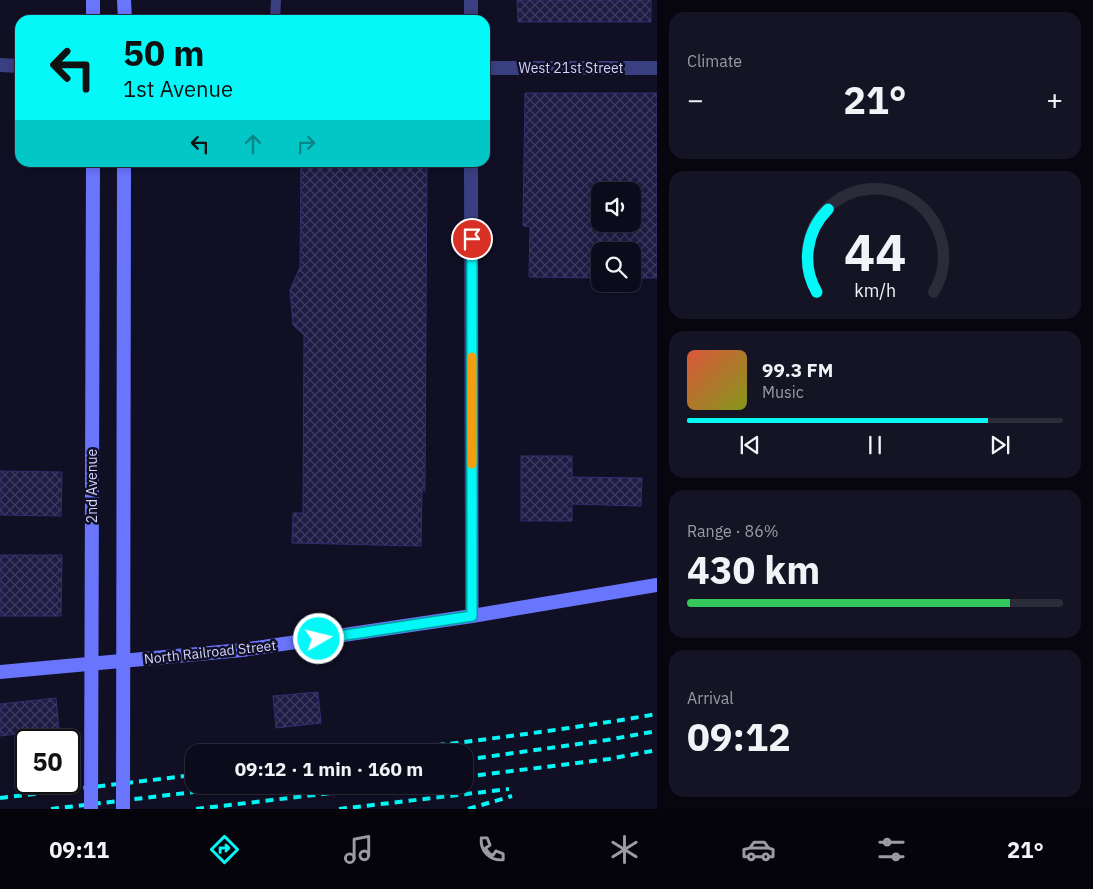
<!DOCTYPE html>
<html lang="en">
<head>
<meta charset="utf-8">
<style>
	:root { --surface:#0c0b1b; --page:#151424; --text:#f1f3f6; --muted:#9a9ba3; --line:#2c2b3a; --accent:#04f8f8 }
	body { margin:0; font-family:"IBM Plex Sans",sans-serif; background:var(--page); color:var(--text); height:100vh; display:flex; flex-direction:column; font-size:19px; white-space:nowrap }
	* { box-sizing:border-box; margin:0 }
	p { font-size:16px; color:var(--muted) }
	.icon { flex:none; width:28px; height:28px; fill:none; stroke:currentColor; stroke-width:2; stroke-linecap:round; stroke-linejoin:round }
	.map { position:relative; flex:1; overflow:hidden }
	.panel { display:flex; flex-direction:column; gap:12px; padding:12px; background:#07060f; width:436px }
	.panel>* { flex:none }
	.hud { position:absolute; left:15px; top:15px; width:475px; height:152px; border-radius:15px; box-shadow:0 2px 8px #0003,0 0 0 1px var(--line); background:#04f8f8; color:#111; overflow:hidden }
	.tools { position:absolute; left:591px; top:182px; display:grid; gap:10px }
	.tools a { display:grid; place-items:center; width:50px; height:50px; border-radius:10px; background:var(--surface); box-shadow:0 2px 8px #0003,0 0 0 1px var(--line); font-size:25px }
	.speed { position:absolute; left:15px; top:729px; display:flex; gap:10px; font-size:25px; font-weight:700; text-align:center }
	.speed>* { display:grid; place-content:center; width:65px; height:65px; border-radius:50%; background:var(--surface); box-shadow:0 2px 8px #0003,0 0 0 1px var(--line); line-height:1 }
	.speed .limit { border:2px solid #111; border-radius:8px; background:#fff; color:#111 }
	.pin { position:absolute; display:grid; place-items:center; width:42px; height:42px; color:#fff; margin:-21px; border:2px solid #fff; border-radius:50%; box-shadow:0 1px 5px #0007 }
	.me { position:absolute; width:55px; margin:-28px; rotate:82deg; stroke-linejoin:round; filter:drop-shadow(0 0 4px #0008) }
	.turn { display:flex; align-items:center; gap:18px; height:105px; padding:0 25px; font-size:22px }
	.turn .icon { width:65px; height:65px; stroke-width:2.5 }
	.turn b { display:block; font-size:35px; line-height:42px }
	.lanes { display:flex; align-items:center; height:48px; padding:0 25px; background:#0003; justify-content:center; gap:25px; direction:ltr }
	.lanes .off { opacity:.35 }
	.big { font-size:38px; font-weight:700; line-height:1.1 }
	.panel .card { flex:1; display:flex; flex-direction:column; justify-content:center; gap:8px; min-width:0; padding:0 18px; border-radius:15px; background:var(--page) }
	.panel .dial { align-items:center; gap:0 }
	.dial svg { height:130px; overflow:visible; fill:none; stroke:var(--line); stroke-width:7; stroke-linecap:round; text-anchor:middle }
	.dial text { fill:var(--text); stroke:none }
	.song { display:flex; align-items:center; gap:15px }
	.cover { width:60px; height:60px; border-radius:8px; background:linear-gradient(135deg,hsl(10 70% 55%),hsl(70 70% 35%)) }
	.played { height:5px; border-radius:2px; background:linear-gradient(90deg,var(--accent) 80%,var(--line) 80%) }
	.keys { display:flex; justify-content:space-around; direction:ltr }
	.heat { display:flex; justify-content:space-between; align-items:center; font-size:28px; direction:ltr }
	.charge { height:8px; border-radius:4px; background:linear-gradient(90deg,#34c759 86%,var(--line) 0) }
	.trip { position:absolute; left:185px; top:744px; width:288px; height:50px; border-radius:15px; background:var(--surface); box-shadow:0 2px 8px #0003,0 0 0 1px var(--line); font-weight:700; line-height:50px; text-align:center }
	.dock { display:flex; height:80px; justify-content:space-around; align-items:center; background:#05040b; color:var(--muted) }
	.dock .icon { width:35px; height:35px }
	.dock .on { color:var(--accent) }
	.dock b { font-size:22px; color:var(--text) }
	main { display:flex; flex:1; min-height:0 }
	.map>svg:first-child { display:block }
</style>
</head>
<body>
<main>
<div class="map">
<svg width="657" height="809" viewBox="0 0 657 809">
	<defs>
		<pattern id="building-cross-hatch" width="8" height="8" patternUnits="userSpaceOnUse" patternTransform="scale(1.25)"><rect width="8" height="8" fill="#1f1b44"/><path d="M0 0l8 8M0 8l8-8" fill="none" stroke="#3f3b60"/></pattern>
	</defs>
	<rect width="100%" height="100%" fill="#100f24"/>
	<g fill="url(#building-cross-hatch)" stroke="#342d70" fill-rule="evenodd">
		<path d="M 517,0 L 651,0 L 651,22 L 518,22 Z"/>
		<path d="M 525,93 L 657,93 L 657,278 L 632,278 L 632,251 L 600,251 L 600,278 L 529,277 L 530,227 L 523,226 ZM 600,191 L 632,191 L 632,224 L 600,224 Z"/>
		<path d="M 301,162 L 427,162 L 425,491 L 422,491 L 421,546 L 292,543 L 293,513 L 303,513 L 304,335 L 293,325 L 290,290 L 300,267 Z"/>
		<path d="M 521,456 L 572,456 L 572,477 L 642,478 L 641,506 L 572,504 L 572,521 L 521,521 Z"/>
		<path d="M 0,471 L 62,472 L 61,516 L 0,515 Z"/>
		<path d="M 0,555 L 62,555 L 61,616 L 0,616 Z"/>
		<path d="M 318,692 L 321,723 L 276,728 L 273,696 Z"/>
		<path d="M 56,698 L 59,729 L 0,736 L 0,704 Z"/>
	</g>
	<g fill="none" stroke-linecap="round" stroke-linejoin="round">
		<path stroke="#3a3f82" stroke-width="10" d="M 275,20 L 276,0"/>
		<g stroke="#3a3f82" stroke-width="14">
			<path d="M 471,0 L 471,20"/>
			<path d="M 0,65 L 20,66"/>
			<path d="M 485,68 L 657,68"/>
			<path d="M 471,162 L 472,616"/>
		</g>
		<g stroke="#6a75fd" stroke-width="14">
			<path d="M 93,0 L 93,20"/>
			<path d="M 124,0 L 125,20"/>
			<path d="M 0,672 L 242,650 L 472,616 L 657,585"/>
		</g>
		<g stroke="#04f8f8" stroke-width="4" stroke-dasharray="8 6" stroke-linecap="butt">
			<path d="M 381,752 C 473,741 565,730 657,714"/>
			<path d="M 464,760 L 607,740 L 657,731"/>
			<path d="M 464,777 L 609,759 L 657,750"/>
			<path d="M 0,798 L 194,775"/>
			<path d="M 51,809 L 253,785"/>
			<path d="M 196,809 L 399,785"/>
			<path d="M 339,809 L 509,789"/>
			<path d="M 468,809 L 512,796"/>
		</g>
		<g stroke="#6a75fd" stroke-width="14">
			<path d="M 91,809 L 93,162"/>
			<path d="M 123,809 L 124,162"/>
		</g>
	</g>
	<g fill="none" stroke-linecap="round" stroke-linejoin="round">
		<defs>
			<path id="route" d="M 319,639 L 472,616 L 472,239"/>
		</defs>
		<use href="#route" stroke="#03a1a1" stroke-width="12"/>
		<use href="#route" stroke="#04f8f8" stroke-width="9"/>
		<path stroke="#f59e0b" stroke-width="9" d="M 472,357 L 472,464"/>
	</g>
	<g text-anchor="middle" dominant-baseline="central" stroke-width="5" stroke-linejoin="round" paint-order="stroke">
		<g font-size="14" fill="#d2d2fe" stroke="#100f24">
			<text x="571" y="68">West 21st Street</text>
			<text transform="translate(92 486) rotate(-90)">2nd Avenue</text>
			<text transform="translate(210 652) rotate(-6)">North Railroad Street</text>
		</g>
	</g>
</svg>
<div class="tools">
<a><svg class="icon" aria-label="sound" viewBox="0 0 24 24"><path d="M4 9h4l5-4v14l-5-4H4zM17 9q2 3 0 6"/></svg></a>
<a><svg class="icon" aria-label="search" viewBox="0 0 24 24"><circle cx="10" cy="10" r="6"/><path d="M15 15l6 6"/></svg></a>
</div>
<div class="speed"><div class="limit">50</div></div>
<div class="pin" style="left:472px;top:239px;background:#d93025"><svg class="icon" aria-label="arrive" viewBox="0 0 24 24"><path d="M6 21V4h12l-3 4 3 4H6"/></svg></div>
<svg class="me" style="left:319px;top:639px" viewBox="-20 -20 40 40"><circle r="17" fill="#04f8f8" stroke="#fff" stroke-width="3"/><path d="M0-11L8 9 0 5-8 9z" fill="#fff"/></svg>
<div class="trip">09:12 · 1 min · 160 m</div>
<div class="hud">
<div class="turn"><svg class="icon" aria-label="left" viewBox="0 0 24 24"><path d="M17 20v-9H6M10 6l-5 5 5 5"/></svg><div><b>50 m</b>1st Avenue</div></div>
<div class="lanes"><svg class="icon" aria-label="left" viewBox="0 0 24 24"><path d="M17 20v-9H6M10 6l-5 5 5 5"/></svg><svg class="icon off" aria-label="ahead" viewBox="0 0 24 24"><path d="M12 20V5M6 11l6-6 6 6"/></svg><svg class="icon off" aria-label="right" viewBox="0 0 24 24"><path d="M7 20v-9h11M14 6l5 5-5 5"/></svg></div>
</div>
</div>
<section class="panel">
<div class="card"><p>Climate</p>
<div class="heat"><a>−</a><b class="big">21°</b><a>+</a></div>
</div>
<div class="card dial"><svg viewBox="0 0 100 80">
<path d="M14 69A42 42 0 1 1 86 69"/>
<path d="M14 69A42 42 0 0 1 21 18" stroke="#04f8f8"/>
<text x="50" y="56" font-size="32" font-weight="700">44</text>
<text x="50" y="72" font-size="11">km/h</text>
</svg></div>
<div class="card">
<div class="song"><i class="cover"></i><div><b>99.3 FM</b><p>Music</p></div></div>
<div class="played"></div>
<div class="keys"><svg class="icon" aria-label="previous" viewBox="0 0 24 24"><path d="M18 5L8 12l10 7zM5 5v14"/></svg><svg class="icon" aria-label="pause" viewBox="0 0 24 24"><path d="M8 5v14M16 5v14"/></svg><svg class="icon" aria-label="next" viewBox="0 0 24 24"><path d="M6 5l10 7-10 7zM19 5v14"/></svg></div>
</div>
<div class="card"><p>Range · 86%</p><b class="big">430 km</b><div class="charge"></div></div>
<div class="card"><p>Arrival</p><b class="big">09:12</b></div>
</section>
</main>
<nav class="dock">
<b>09:11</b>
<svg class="icon on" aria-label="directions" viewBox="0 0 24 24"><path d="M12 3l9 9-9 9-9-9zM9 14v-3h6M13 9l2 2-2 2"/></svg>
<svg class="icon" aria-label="music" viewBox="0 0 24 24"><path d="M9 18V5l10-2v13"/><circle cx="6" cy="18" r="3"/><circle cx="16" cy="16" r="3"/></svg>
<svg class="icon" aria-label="phone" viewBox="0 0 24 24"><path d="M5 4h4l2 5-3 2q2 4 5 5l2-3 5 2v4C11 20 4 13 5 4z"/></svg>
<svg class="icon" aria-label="climate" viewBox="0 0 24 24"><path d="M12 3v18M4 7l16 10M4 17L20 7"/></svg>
<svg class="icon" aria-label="car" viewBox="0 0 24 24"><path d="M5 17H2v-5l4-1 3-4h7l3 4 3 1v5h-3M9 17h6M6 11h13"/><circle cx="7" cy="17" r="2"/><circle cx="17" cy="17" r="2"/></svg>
<svg class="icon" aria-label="filters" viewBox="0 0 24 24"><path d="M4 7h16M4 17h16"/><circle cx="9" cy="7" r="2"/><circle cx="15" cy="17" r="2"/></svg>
<b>21°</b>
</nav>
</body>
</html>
